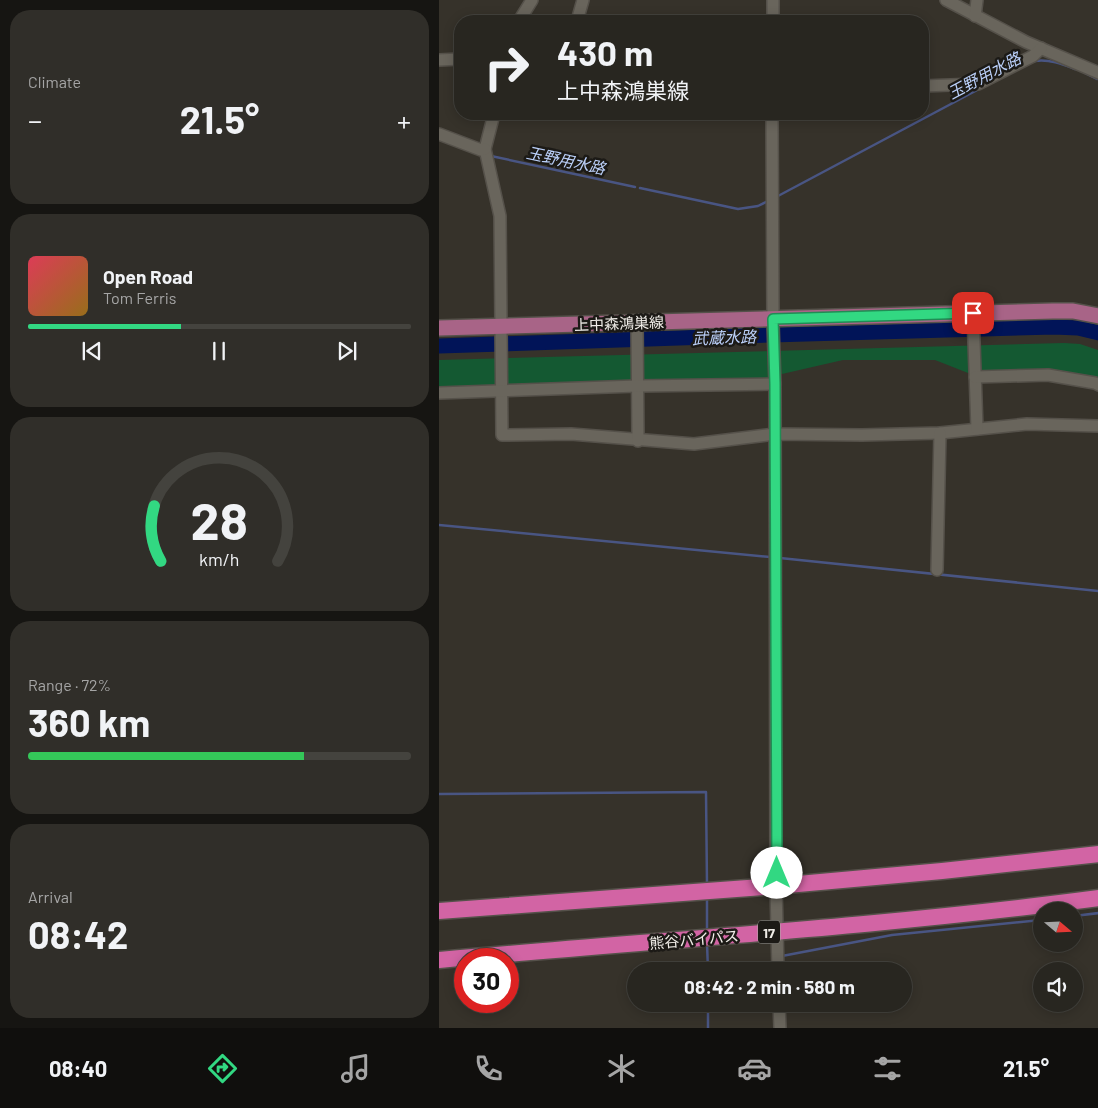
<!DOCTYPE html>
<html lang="en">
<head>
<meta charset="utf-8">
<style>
	:root { --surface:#282620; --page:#302e29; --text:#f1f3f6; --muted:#a5a5a5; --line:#44433e; --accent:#32d882 }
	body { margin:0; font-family:Barlow,"Noto Sans JP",sans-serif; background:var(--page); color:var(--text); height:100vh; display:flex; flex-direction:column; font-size:19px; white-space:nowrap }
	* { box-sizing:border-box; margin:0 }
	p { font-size:16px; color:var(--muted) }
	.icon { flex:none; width:28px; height:28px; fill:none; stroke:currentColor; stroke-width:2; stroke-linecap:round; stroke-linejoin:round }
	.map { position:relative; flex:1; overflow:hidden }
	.sheet { display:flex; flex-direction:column; gap:10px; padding:10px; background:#161512; width:439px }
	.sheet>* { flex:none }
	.banner { position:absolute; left:15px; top:15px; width:475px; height:105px; border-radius:20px; box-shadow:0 2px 12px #0003,0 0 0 1px var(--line); background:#282620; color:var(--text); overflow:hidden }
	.needle { width:32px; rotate:109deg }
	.fabs { position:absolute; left:594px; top:902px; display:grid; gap:10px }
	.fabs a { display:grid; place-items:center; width:50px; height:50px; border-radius:50%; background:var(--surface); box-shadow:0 2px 12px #0003,0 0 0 1px var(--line); font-size:25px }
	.speed { position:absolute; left:15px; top:948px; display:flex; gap:10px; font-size:25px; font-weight:700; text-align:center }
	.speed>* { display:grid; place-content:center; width:65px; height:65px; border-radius:50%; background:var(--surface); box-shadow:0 2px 12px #0003,0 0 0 1px var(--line); line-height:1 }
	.speed .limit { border:8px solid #d22; background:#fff; color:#111 }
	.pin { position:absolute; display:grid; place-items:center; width:42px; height:42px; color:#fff; margin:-21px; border-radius:10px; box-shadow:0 2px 8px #0006 }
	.me { position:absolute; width:55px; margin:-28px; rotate:0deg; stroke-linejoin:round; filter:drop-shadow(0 0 4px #0008) }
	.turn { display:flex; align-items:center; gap:18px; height:105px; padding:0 20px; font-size:22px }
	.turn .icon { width:65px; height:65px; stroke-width:2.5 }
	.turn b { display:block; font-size:35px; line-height:42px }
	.big { font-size:38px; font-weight:700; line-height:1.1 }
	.sheet .tile { flex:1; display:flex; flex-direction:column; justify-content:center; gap:8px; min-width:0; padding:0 18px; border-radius:20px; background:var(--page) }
	.sheet .dial { align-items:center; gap:0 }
	.dial svg { height:130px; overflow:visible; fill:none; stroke:var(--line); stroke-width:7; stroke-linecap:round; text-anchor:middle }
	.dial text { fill:var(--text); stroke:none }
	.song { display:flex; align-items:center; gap:15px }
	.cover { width:60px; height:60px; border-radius:8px; background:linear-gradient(135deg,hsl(350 70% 55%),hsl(40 70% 35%)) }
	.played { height:5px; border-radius:2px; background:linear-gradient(90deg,var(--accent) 40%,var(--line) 40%) }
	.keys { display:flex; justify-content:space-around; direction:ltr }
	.heat { display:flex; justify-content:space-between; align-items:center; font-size:28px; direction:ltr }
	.charge { height:8px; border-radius:4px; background:linear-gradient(90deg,#34c759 72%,var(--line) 0) }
	.trip { position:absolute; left:188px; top:962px; width:285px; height:50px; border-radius:25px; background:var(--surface); box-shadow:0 2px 12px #0003,0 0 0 1px var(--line); font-weight:700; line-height:50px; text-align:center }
	.menu { display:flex; height:80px; justify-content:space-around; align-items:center; background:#100f0d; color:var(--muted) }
	.menu .icon { width:35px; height:35px }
	.menu .active { color:var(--accent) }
	.menu b { font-size:22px; color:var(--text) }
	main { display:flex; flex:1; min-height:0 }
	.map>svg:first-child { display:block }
</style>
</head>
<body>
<main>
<section class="sheet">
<div class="tile"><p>Climate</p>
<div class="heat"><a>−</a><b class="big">21.5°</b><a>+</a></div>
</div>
<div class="tile">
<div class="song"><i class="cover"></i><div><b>Open Road</b><p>Tom Ferris</p></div></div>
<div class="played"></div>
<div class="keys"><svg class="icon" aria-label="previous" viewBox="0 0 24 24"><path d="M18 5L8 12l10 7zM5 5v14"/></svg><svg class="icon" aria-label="pause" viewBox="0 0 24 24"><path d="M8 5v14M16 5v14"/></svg><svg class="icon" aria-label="next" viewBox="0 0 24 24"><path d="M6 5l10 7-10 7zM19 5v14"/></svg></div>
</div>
<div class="tile dial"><svg viewBox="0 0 100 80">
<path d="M14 69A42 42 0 1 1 86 69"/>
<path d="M14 69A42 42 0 0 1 10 35" stroke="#32d882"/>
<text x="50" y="56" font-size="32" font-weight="700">28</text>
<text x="50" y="72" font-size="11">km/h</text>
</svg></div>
<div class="tile"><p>Range · 72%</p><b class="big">360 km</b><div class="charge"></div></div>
<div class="tile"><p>Arrival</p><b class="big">08:42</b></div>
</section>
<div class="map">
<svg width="660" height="1028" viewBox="0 0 660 1028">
	<rect width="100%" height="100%" fill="#36322a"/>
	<path fill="#145932" d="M 625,343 L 641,344 L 659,350 L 660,383 L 529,373 L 496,360 L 404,360 L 343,374 L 332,375 L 332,380 L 0,390 L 0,360 Z"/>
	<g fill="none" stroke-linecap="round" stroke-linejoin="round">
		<g stroke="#495583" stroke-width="2.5">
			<path d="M 596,61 C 610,59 623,64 636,69"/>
			<path d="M 646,73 L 658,79"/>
			<path d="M 52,156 L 196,187"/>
			<path d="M 201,188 L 299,209 L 319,206 L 329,201"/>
			<path d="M 339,196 L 542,88"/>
			<path d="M 0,525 L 331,557"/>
			<path d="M 341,558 L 660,591"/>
			<path d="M 0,794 L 267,792 L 268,885"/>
			<path d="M 268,898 L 268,932"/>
			<path d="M 635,916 L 660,913"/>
			<path d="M 268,943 L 269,971"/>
			<path d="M 343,957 L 343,956 L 453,935 L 602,920"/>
			<path d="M 269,1004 L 269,1028"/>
		</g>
		<path stroke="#011458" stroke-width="15" d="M 0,346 L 299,336 L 615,327 L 639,328 L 660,333"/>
		<defs>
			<g id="minor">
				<path d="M 507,0 L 587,42 L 660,73"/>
				<path d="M 536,16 L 538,0"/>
				<path d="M 80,21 L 93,0"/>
				<path d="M 138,21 L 144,0"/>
				<path d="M 334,21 L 334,0"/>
				<path d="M 0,60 L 21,59"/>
				<path d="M 484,86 L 539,84 L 594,56 L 602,48"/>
				<path d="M 55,114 L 46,149 L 61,216 L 63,435 L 132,434 L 255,444 L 336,434 L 423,435 L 501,433 L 588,424 L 660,426"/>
				<path d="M 333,114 L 334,324 L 336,384 L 337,886 L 339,971"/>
				<path d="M 0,134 L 42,150 L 46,149"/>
				<path d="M 534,313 L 538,429"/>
				<path d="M 198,322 L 199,441"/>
				<path d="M 536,377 L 609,375 L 656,383 L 660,385"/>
				<path d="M 0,393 L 198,386 L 336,384"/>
				<path d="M 498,570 L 501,433"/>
				<path d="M 340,1004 L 341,1028"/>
			</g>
			<path id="major" d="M 0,328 L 614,311 L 634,311 L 660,316"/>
			<g id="highway">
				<path d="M 0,911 L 337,886 L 503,871 L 660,854"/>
				<path d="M 0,960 C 220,940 440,927 660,898"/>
			</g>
		</defs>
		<use href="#minor" stroke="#55514a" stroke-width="14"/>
		<use href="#major" stroke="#55514a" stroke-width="18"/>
		<use href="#highway" stroke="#55514a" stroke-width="19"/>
		<use href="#minor" stroke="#69655c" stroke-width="11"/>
		<use href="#major" stroke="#a86487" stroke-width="15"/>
		<use href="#highway" stroke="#d264a4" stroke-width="16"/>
	</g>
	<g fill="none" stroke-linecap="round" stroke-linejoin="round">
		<defs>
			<path id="route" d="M 338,873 L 336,384 L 334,319 L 534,313"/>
		</defs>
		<use href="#route" stroke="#208c54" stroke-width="12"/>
		<use href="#route" stroke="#32d882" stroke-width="9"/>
	</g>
	<g text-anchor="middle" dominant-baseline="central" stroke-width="5" stroke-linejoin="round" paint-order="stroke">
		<rect fill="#1c1a16" stroke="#b0aea9" stroke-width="1" x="319" y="920.5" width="22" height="23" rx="4"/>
		<g font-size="14" font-weight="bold" fill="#f0ede8">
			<text x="330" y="932">17</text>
		</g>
		<g font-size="15" fill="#f0ede8" stroke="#1c1a16">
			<text transform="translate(180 323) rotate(-2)">上中森鴻巣線</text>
			<text transform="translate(255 939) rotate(-5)">熊谷バイパス</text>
		</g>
		<g font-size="16" font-style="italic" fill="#bacff8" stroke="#1c1a16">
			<text transform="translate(545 75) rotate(-28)">玉野用水路</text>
			<text transform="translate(127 160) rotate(12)">玉野用水路</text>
			<text transform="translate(285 337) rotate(-2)">武蔵水路</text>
		</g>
	</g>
</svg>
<div class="fabs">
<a><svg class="needle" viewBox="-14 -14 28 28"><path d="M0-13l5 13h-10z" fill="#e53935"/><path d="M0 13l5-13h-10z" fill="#a5a5a5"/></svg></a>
<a><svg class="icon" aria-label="sound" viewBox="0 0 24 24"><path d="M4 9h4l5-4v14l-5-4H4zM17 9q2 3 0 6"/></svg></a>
</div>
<div class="speed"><div class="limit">30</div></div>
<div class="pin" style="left:534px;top:313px;background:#d93025"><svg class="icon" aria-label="arrive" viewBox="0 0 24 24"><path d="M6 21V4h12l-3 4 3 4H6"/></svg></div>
<svg class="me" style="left:338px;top:873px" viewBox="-20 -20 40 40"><circle r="19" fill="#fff"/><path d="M0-13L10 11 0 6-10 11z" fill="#32d882"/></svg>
<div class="trip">08:42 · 2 min · 580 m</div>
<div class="banner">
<div class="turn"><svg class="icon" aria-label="right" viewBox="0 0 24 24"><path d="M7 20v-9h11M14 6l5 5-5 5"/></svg><div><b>430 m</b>上中森鴻巣線</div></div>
</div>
</div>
</main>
<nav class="menu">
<b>08:40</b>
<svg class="icon active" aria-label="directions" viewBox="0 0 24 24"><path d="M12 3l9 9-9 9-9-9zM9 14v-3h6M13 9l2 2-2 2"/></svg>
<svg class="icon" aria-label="music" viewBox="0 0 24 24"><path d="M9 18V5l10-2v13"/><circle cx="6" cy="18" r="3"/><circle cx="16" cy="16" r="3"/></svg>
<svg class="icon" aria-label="phone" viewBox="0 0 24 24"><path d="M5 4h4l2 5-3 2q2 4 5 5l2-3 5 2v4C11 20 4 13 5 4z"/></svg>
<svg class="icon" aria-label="climate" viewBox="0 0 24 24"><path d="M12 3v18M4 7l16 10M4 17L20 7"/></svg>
<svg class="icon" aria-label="car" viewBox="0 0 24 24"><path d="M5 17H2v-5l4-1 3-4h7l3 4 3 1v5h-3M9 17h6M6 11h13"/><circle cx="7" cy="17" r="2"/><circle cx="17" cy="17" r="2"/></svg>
<svg class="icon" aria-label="filters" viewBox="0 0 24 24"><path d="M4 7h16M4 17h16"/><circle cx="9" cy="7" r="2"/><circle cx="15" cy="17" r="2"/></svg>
<b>21.5°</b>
</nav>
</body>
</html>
